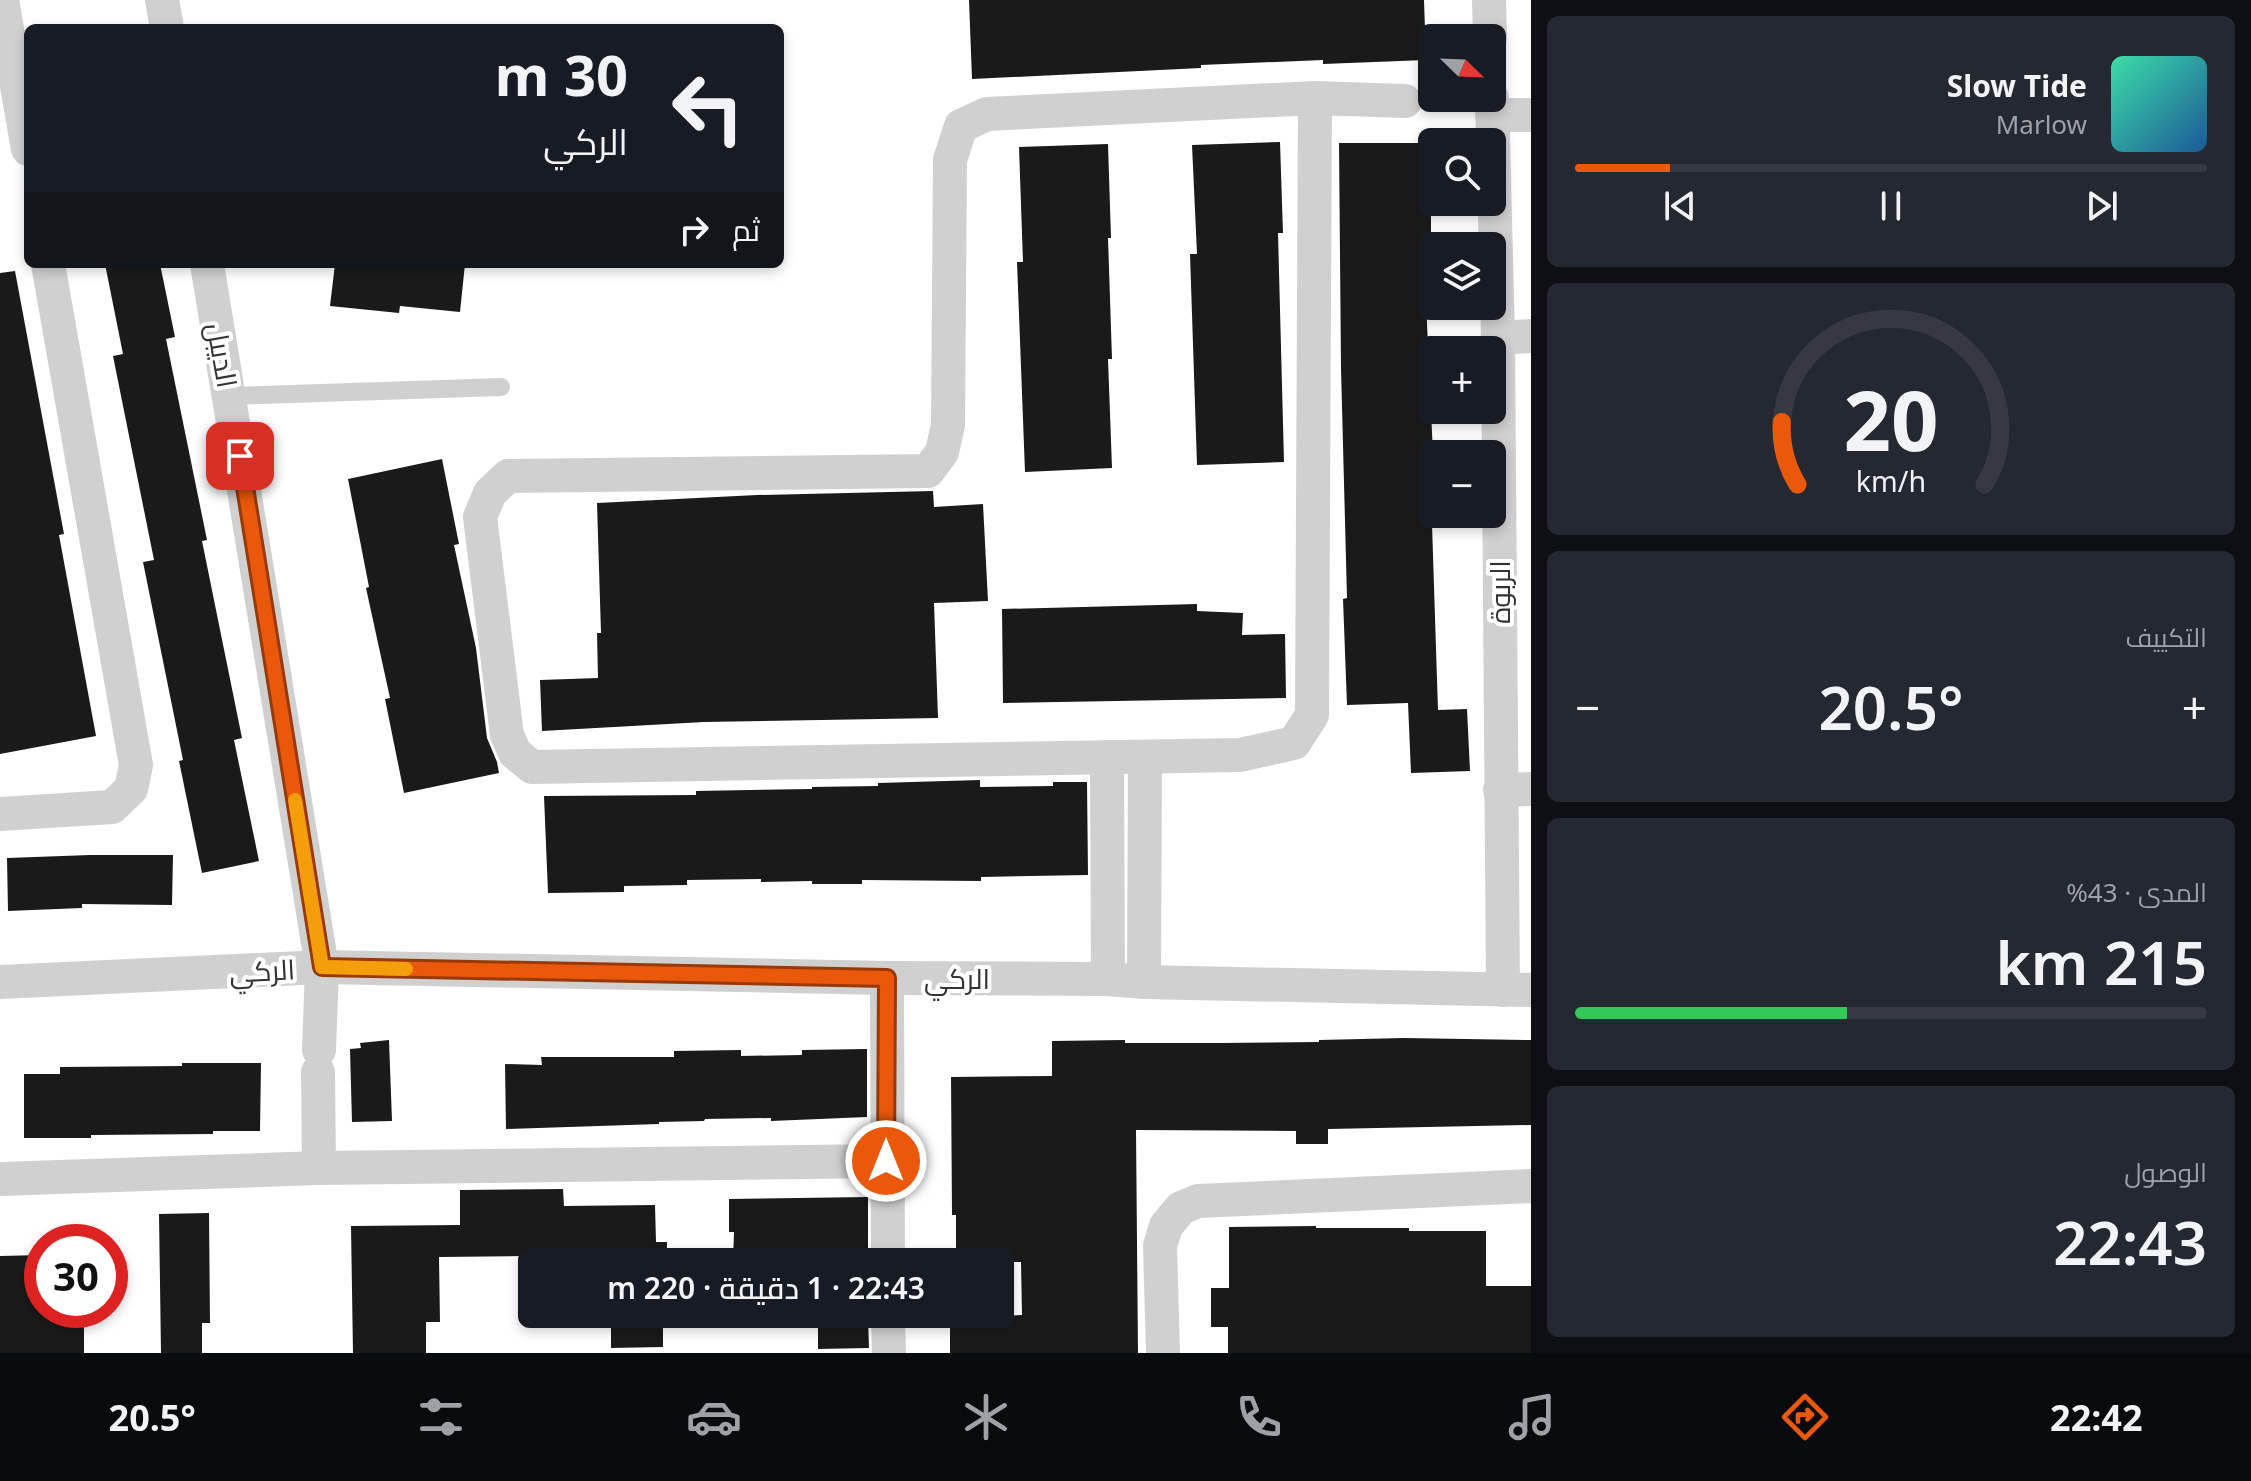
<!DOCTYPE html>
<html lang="ar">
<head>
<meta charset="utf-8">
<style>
	:root { --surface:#171b24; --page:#242831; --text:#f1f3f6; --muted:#9ea1a6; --line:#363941; --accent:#ea580c }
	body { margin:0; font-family:"Noto Sans",Cairo,sans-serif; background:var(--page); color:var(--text); direction:rtl; height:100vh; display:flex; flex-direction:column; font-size:30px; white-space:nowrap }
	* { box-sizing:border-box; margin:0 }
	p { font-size:26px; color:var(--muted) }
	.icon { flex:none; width:44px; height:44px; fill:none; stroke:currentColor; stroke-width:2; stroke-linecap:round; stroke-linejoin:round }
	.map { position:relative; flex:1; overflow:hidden; direction:ltr }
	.panel { display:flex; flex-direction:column; gap:16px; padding:16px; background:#0d0f14; width:720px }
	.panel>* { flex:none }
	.top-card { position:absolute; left:24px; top:24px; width:760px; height:244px; border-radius:12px; box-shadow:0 4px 12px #0003; direction:rtl; background:#171b24; color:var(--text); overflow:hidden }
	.needle { width:52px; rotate:113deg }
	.tools { position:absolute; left:1418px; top:24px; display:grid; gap:16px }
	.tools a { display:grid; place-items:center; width:88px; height:88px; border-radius:12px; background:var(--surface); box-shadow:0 4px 12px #0003; font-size:40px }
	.speed { position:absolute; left:24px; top:1224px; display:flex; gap:16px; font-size:40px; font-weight:700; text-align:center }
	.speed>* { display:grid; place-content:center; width:104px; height:104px; border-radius:50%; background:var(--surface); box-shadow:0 4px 12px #0003; line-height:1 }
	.speed .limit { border:12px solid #d22; background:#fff; color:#111 }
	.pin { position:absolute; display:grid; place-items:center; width:68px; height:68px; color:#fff; margin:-34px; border-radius:16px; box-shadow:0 4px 12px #0006 }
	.me { position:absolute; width:88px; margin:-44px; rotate:0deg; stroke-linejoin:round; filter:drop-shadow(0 0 6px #0008) }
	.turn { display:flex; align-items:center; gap:28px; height:168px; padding:0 24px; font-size:36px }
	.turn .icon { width:104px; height:104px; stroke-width:2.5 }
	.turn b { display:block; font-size:56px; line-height:68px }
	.then { display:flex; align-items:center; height:76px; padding:0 24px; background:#0003; gap:16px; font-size:30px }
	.big { font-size:60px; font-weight:600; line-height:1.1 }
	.panel .widget { flex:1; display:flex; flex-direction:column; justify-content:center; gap:12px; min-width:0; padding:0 28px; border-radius:12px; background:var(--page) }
	.panel .dial { align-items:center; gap:0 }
	.dial svg { height:208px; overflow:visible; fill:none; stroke:var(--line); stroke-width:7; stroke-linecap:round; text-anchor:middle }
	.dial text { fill:var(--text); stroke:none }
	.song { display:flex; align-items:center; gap:24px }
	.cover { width:96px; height:96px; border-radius:12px; background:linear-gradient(135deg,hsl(160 70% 55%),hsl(210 70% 35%)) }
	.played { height:8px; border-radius:4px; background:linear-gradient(90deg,var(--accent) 15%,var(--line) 15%) }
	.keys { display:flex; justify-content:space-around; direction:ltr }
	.heat { display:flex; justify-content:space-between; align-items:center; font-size:44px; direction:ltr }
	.charge { height:12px; border-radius:6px; background:linear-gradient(90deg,#34c759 43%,var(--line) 0) }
	.trip { position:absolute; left:518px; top:1248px; width:496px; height:80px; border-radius:12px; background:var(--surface); box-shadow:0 4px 12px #0003; font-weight:600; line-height:80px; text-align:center; direction:rtl }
	.dock { display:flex; height:128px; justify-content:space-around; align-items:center; background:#090b0e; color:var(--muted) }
	.dock .icon { width:56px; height:56px }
	.dock .current { color:var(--accent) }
	.dock b { font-size:36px; color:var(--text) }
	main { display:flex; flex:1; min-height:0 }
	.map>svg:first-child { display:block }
</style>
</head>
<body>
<main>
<section class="panel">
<div class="widget">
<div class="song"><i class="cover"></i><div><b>Slow Tide</b><p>Marlow</p></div></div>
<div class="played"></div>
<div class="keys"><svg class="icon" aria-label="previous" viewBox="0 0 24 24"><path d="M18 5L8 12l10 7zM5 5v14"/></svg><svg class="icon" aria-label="pause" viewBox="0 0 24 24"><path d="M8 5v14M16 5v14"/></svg><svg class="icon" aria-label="next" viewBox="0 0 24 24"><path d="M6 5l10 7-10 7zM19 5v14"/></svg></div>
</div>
<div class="widget dial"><svg viewBox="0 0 100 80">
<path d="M14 69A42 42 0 1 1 86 69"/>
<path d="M14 69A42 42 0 0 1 8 45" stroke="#ea580c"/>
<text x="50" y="56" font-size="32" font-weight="700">20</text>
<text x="50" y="72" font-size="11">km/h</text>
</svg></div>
<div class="widget"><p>التكييف</p>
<div class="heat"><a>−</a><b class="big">20.5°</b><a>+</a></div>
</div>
<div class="widget"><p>المدى · 43%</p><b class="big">215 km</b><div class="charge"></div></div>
<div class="widget"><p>الوصول</p><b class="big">22:43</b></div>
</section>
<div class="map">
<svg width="1531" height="1353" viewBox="0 0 1531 1353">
	<rect width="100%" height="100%" fill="#fff"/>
	<g fill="#1a1a1a">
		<path d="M 969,0 L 1424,0 L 1426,60 L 1323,64 L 1323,60 L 1201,65 L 1201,68 L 972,79 Z"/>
		<path d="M 1280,142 L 1283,233 L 1278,233 L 1284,462 L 1197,465 L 1190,254 L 1197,254 L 1192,145 Z"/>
		<path d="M 1339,143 L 1431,143 L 1431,237 L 1423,237 L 1433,454 L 1430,462 L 1438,710 L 1467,709 L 1470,771 L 1411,773 L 1408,703 L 1347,705 L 1343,599 L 1347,598 L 1341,368 Z"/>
		<path d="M 1108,144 L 1111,238 L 1108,238 L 1112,359 L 1108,359 L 1112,468 L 1025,472 L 1017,262 L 1023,262 L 1019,147 Z"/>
		<path d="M 105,264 L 160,264 L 175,337 L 166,339 L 207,540 L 202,541 L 242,738 L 234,740 L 259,861 L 202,873 L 179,761 L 183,760 L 143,562 L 154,560 L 113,356 L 123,354 Z"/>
		<path d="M 335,264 L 465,264 L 460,312 L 400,306 L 399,313 L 330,306 Z"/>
		<path d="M 15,271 L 64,534 L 59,535 L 96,736 L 0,754 L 0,273 Z"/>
		<path d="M 442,459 L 459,544 L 454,545 L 476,648 L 487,738 L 497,762 L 499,773 L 404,793 L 385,699 L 390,698 L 366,588 L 369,587 L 348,479 Z"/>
		<path d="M 933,491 L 934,507 L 983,504 L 988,601 L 934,603 L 938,718 L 704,722 L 542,731 L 540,680 L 598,678 L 597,633 L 601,633 L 597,503 L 757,495 Z"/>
		<path d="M 1197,604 L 1197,611 L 1243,613 L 1242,635 L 1285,634 L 1286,698 L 1003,703 L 1002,609 Z"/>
		<path d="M 980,780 L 980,787 L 1053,786 L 1053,782 L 1087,782 L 1088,875 L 981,877 L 981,881 L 862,880 L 862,884 L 812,884 L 812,881 L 761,882 L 761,879 L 687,880 L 687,885 L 624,886 L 624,892 L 548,893 L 544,796 L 696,795 L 696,791 L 812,789 L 812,787 L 878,786 L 878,783 Z"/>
		<path d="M 90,855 L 173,855 L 172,905 L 82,904 L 82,908 L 8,911 L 7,858 Z"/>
		<path d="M 1404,1038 L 1531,1040 L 1531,1125 L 1328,1129 L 1328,1144 L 1296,1144 L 1296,1131 L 1136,1130 L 1138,1353 L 950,1353 L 950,1324 L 1000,1323 L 1000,1316 L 1022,1315 L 1021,1262 L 956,1262 L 956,1215 L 952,1215 L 951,1077 L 1052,1076 L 1052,1041 L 1125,1040 L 1125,1043 L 1220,1043 L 1319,1042 L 1319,1040 Z"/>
		<path d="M 389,1040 L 392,1121 L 352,1122 L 350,1049 L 361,1048 L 360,1043 Z"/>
		<path d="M 867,1049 L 867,1117 L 771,1121 L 771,1118 L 705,1119 L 704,1121 L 659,1122 L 659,1124 L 506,1129 L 505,1064 L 542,1065 L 541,1057 L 674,1057 L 674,1051 L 741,1050 L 741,1056 L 802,1055 L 802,1050 Z"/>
		<path d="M 182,1063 L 261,1063 L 260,1131 L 213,1131 L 213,1134 L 91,1135 L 91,1138 L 24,1138 L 24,1074 L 60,1074 L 60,1067 L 182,1066 Z"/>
		<path d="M 563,1189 L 564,1206 L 655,1205 L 656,1242 L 667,1242 L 667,1262 L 521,1262 L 521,1256 L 439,1257 L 440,1322 L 426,1322 L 426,1353 L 353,1353 L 351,1226 L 460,1225 L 460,1190 Z"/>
		<path d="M 868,1197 L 868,1262 L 733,1262 L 734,1232 L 729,1232 L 729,1199 Z"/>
		<path d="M 209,1213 L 210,1323 L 202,1323 L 202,1353 L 161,1353 L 159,1214 Z"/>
		<path d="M 1316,1226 L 1316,1228 L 1409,1228 L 1409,1231 L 1486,1231 L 1486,1286 L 1531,1286 L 1531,1353 L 1228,1353 L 1228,1327 L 1211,1327 L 1211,1288 L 1229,1288 L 1229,1227 Z"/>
		<path d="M 42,1255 L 42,1310 L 84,1310 L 84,1353 L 0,1353 L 0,1256 Z"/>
		<path d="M 611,1314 L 663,1314 L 663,1347 L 611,1348 Z"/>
		<path d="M 868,1318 L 869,1348 L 818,1349 L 818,1319 Z"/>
	</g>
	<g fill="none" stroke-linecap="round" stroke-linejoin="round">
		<path stroke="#d0d0d0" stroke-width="18" d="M 230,396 L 501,387"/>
		<g stroke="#d0d0d0" stroke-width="34">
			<path d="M 2,0 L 28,149"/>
			<path d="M 162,0 L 167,28"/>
			<path d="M 1489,0 L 1490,38"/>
			<path d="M 1315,98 L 1312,715 L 1294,743 L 1240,755 L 532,767 L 515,753 L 507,735 L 480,517 L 490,493 L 508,476 L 928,471 L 942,452 L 948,425 L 950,160 L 961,126 L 987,114 L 1315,98 L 1405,101"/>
			<path d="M 1492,98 L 1498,338 L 1503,990"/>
			<path d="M 1492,115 L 1531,115"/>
			<path d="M 207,264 L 322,967 L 319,1050"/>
			<path d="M 1498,338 L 1531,336"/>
			<path d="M 1107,757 L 1108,979"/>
			<path d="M 1500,790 L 1531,789"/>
			<path d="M 0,814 L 112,807 L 131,789 L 136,765 L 48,264"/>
			<path d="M 887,978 L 888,1262"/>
			<path d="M 0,982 L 322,967 L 887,978 L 1108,979 L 1144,982 L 1531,990"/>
			<path d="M 1144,982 L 1145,757"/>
			<path d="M 318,1072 L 319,1168"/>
			<path d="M 0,1179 L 319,1168 L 886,1161"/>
			<path d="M 888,1314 L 889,1353"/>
			<path d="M 1163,1353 L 1160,1246 L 1166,1226 L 1181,1208 L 1198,1201 L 1531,1186"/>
		</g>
	</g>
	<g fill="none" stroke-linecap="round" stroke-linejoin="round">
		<defs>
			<path id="route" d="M 240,456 L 322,967 L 887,978 L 886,1161"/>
		</defs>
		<use href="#route" stroke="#983908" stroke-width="20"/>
		<use href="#route" stroke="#ea580c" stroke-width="14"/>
		<path stroke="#f59e0b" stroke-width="14" d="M 295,800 L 322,967 L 406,969"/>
	</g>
	<g text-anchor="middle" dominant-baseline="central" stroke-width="8" stroke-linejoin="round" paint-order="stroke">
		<g font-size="28" fill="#333" stroke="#fff">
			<text transform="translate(223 355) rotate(80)">الديبل</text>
			<text transform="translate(1499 592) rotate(-90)">الربوة</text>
			<text transform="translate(262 970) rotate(-3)">الركي</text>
			<text x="957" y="978">الركي</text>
		</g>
	</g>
</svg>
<div class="tools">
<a><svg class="needle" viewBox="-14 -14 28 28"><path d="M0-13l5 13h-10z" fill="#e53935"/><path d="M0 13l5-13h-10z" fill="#9ea1a6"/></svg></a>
<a><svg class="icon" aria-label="search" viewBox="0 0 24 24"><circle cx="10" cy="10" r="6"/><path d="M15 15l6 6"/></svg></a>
<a><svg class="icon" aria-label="layers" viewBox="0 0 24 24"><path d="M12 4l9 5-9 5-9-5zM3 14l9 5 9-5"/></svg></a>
<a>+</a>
<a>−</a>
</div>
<div class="speed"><div class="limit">30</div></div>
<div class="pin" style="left:240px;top:456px;background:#d93025"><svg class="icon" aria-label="arrive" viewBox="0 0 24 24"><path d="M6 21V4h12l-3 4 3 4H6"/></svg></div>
<svg class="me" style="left:886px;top:1161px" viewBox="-20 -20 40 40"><circle r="17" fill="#ea580c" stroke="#fff" stroke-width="3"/><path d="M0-11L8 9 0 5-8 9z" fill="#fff"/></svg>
<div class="trip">22:43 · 1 دقيقة · 220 m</div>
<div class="top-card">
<div class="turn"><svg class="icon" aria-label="left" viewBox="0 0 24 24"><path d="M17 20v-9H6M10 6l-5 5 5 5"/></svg><div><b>30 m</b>الركي</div></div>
<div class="then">ثم<svg class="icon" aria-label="right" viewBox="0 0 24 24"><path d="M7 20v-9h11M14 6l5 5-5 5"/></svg></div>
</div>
</div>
</main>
<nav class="dock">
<b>22:42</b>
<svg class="icon current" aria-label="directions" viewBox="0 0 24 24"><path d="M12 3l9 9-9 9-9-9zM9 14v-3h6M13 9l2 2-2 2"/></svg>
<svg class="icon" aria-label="music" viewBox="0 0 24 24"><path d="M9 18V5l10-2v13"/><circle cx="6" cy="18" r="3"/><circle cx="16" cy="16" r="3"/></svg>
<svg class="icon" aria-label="phone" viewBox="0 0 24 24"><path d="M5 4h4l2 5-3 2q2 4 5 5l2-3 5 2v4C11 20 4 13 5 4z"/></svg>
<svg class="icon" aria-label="climate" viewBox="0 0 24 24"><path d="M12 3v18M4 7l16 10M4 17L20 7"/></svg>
<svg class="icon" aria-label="car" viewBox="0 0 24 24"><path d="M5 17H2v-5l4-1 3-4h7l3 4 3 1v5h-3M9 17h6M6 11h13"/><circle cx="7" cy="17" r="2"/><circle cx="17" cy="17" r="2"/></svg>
<svg class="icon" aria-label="filters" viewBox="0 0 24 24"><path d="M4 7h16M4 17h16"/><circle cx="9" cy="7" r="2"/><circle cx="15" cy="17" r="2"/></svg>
<b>20.5°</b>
</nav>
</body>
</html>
